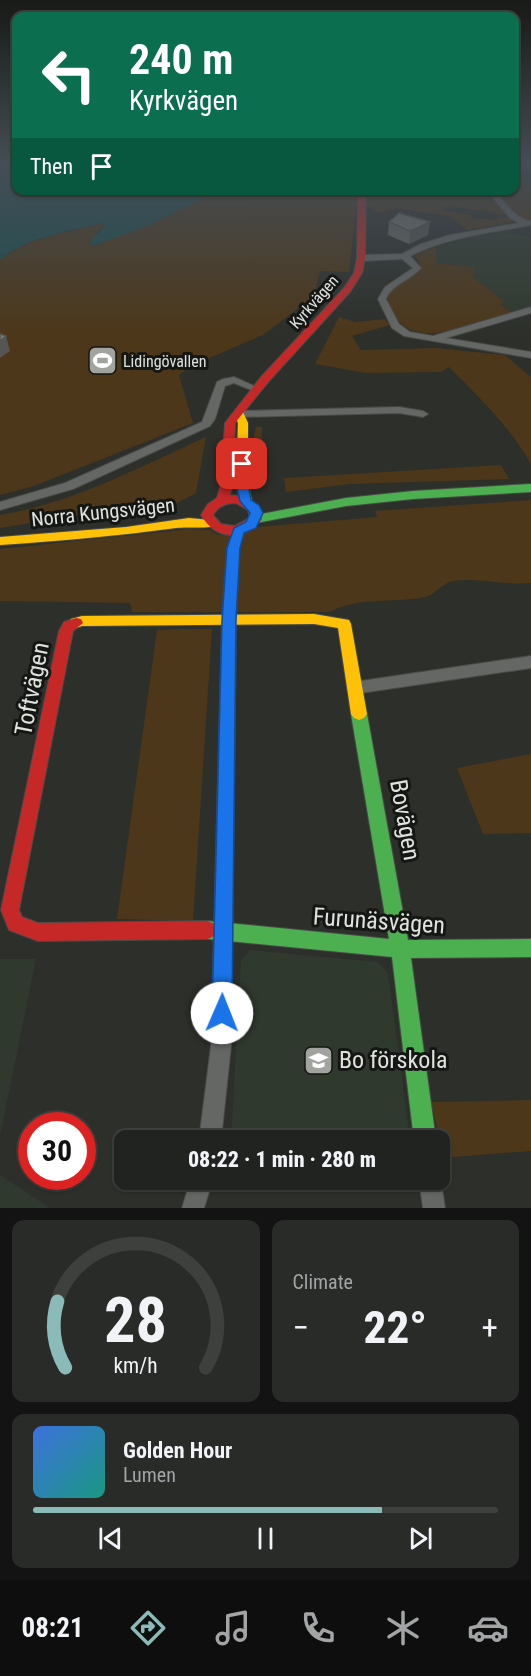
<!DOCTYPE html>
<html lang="en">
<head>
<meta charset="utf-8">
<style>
	:root { --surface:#212320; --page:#292b29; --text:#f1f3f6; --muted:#a2a4a5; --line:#3e403e; --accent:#8bbbb9 }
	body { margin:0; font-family:"Roboto Condensed",sans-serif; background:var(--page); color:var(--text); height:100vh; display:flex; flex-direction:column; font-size:22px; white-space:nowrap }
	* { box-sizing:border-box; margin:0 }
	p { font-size:20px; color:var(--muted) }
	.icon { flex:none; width:33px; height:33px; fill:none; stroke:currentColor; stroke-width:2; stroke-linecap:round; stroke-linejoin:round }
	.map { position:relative; height:1208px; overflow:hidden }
	.panel { display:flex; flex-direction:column; gap:12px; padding:12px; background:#121312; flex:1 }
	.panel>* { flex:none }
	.guide { position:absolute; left:12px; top:12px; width:507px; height:183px; border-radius:12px; box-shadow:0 2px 4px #0004,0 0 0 2px var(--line); background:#0b6e4f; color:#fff; overflow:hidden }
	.speed { position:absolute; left:18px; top:1112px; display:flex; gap:12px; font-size:30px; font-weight:700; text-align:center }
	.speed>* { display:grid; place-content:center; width:78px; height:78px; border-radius:50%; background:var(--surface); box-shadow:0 2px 4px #0004,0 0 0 2px var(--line); line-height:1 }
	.speed .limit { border:9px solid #d22; background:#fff; color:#111 }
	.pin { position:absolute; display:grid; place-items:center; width:51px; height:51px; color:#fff; margin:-26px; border-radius:12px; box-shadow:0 3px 9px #0006 }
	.me { position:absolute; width:66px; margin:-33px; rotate:1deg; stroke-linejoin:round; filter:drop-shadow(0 0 4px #0008) }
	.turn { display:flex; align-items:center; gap:21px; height:126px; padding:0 18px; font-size:27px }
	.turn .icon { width:78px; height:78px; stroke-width:2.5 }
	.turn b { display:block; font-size:42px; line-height:51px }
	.then { display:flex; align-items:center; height:57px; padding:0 18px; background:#0003; gap:12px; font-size:22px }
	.big { font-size:45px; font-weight:800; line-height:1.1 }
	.panel .card { flex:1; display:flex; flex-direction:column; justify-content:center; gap:9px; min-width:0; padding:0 21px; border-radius:12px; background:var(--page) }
	.panel .dial { align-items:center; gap:0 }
	.dial svg { height:156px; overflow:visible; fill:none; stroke:var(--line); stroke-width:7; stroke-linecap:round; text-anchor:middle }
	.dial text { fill:var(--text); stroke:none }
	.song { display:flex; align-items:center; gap:18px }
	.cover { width:72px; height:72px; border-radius:9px; background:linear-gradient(135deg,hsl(220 70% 55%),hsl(170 70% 35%)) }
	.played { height:6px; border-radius:3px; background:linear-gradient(90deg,var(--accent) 75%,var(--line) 75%) }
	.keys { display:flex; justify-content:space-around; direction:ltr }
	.heat { display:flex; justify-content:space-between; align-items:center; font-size:33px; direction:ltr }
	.panel .tiles { flex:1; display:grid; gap:12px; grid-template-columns:1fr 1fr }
	.card:last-child { grid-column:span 2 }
	.trip { position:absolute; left:114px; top:1130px; width:336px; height:60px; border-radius:12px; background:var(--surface); box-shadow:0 2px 4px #0004,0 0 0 2px var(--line); font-weight:800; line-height:60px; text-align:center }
	.tab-bar { display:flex; height:96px; justify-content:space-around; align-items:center; background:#0d0e0d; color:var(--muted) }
	.tab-bar .icon { width:42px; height:42px }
	.tab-bar .active { color:var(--accent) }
	.tab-bar b { font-size:27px; color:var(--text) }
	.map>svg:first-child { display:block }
</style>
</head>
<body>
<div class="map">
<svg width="531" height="1208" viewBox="0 0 531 1208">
	<rect width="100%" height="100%" fill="#2c2f2a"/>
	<g fill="#30392d">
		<path d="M 507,232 L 531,237 L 531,307 L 512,313 L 500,303 L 504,301 L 475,280 L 473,277 L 473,267 L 436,263 L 436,247 L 479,236 Z"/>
		<path d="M 250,950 L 378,962 L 388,973 L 410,1140 L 231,1140 L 241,960 Z"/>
		<path d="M 0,959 L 36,959 L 0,1136 Z"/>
		<path d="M 0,1175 L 50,1208 L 0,1208 Z"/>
	</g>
	<g fill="#4c371a">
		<path d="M 531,183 L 531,220 L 526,220 L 510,210 L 498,193 L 515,192 L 515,185 Z"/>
		<path d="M 219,191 L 358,191 L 349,272 L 320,271 L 314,296 L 263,335 L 191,366 L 179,375 L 193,423 L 34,486 L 0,495 L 0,260 C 27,237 70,232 103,223 L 105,225 L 97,232 L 93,245 L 145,227 Z"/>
		<path d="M 367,191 C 392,191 417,196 441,193 L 431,191 C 466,191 482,185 507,214 L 497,215 L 495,212 L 447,206 L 444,211 L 471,215 L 472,218 L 497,220 L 498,217 L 510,217 L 513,222 L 467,230 L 449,216 L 397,208 L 379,213 L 367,206 Z"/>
		<path d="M 436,247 L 436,263 L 474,267 L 473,277 L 505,302 L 500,304 L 512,313 C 479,322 414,353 394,314 C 390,307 386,300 389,293 C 395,281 418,280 420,267 C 421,263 417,258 415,255 Z"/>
		<path d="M 339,317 L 355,322 L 385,319 L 390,325 L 352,336 L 361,350 L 436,348 L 505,355 L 531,377 L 531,464 C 510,427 479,397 449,367 L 441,372 L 366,373 L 315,364 Z"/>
		<path d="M 256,427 L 262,427 L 261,480 L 254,480 L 253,451 L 258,450 L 257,441 L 253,440 Z"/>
		<path d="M 206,437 L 196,493 L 177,503 L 128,507 L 0,528 L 0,515 C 73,503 140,467 206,437 Z"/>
		<path d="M 501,465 L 509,479 L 350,484 L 286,492 L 284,478 Z"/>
		<path d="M 531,500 L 531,583 C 505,586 478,577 453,581 C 442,583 435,595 425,597 C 394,604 358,596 330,612 L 132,612 L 130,603 L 0,601 L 0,549 L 190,529 L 210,530 L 218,535 L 249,531 L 257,527 L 377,517 L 375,511 Z"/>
		<path d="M 180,629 L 212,629 L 193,921 L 117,919 L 157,630 Z"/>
		<path d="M 531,754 L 531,833 L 483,834 L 457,768 Z"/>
		<path d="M 531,1100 L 531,1151 L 440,1158 L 440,1140 L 431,1102 Z"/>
	</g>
	<path fill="#174f50" d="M 0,164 L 16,164 L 16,190 L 219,191 L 145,227 L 92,246 L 91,240 L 105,226 L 103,223 C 70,231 26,237 0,260 Z"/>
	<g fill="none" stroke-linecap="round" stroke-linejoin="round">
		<defs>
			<g id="street">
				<path d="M 486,190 L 494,190 C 504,201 516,220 531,221 L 531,225 C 490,233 448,237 410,256 L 421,268 C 411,280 392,284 386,299 L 399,324 L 410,332 L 433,336 L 531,307 L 531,313 L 446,338 L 531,352 L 531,358 L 404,336 L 392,328 L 378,299 L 385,287 L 413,268 L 402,259 L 361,261 L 357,258 L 361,255 L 402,254 L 421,244 L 450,235 L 519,223 L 510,218 Z"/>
				<path d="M 234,377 L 261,389 L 256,392 L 234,383 L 225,386 L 215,419 L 210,426 L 73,489 L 0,510 L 0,502 L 65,483 L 202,422 L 217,382 L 223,379 Z"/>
				<path d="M 399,407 L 423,411 L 428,414 L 423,417 L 399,413 L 239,417 L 234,414 L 239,411 Z"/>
				<path d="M 239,527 L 245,531 L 239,548 L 236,620 L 231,1046 L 221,1140 L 199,1140 L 211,1046 L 222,620 L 227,548 L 233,531 Z"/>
				<path d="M 531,656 L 531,668 L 354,694 L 349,692 L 347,688 L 349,684 L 354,682 Z"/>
				<path d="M 440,1175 L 445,1208 L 423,1208 L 419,1179 L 440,1179 Z"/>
				<path d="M 191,1179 L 213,1179 L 204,1208 L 182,1208 Z"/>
			</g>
			<g id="fast">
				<path d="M 531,484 L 531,492 L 413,499 L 346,506 L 256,523 L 250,519 L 256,515 L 346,498 L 413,491 Z"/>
				<path d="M 359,708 L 364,710 L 367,714 L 408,940 L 531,939 L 531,957 L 411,958 L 436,1140 L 414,1140 L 392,957 L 208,939 L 202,936 L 199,930 L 202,924 L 208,921 L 389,939 L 351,714 L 354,710 Z"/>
			</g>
			<g id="slow">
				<path d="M 239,411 L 243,412 L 248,423 L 248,484 L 252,501 L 246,505 L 240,501 L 236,484 L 238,423 L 234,414 Z"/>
				<path d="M 189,518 L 210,520 L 216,524 C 210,530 187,526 176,528 C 118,536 59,541 0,545 L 0,537 L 126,527 Z"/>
				<path d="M 314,614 L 349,620 L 351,624 L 367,714 L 364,718 L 359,720 L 354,718 L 351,714 L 338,628 L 314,624 L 82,626 L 76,628 L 71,627 L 69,623 L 71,619 L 82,616 Z"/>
			</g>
			<g id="jam">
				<path d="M 358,190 L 366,190 L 365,258 L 362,273 L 350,292 L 269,381 L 235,423 L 233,484 L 230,495 L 242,496 L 258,505 L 262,519 C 244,542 215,540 201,515 L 208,504 L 217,498 L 221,484 L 225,423 L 261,377 L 344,288 L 354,273 L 357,258 ZM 236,503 L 248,510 L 250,518 L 235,526 L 221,524 L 213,515 C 218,506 226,503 236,503 Z"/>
				<path d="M 76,618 L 81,619 L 83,623 L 73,631 L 19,910 L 22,917 L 38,923 L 208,921 L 214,924 L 217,930 L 214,936 L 208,939 L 38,941 L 9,930 L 1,910 L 59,631 L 64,622 Z"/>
			</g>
		</defs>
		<use href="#street" stroke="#494b47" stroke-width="2"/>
		<use href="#fast" stroke="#494b47" stroke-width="2"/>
		<use href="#slow" stroke="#494b47" stroke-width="2"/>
		<use href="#jam" stroke="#494b47" stroke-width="2"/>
		<use href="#street" fill="#656765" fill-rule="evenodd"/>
		<use href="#fast" fill="#4caf50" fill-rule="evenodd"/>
		<use href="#slow" fill="#ffc107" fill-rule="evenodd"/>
		<use href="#jam" fill="#c62828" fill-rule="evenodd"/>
	</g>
	<path fill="#696a65" d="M 389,222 L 428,235 L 409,244 L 388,235 Z"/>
	<g fill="#555653">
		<path d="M 430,222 L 428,235 L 409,244 L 410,231 Z"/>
		<path d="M 6,336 L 10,351 L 0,358 L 0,341 Z"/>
	</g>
	<g fill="#7a7b76" stroke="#555653" stroke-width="1.5">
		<path d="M 399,213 L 430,222 L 410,231 L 389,222 Z"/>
		<path d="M 0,334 L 6,336 L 0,341 Z"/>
	</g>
	<linearGradient id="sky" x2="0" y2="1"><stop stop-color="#181a17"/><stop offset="0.49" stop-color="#454d55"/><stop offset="1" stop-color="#454d55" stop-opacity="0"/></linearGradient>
	<rect width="531" height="333" fill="url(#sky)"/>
	<path fill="#1a73e8" stroke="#114b97" stroke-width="1.5" d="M 242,460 L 248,464 L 248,484 L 251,500 L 259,505 L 263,513 L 256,528 L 244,533 L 240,548 L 236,620 L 232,1013 L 229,1020 L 222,1023 L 215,1020 L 212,1013 L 222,620 L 227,548 L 234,528 L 246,522 L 250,513 L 240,501 L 236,484 L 237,464 Z"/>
	<defs>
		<symbol id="stadium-square" viewBox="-11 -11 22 22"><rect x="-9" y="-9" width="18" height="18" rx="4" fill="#a0a39e" stroke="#151714"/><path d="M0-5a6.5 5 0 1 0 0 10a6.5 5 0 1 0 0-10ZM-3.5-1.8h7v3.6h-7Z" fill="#fff"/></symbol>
		<symbol id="school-square" viewBox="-11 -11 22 22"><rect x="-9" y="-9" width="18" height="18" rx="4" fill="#a0a39e" stroke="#151714"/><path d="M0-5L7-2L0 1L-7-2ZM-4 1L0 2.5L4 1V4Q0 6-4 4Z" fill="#fff"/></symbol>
	</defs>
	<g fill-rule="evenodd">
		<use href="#stadium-square" x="86" y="344" width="33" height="33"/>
		<use href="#school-square" x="302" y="1044" width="33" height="33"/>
	</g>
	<g text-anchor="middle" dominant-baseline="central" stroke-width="6" stroke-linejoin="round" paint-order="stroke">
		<g font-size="16" fill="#dfe2dd" stroke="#151714">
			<text transform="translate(314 302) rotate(-49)">Kyrkvägen</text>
		</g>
		<g font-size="16" fill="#dfe2dd" stroke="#151714" text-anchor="start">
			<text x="123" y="361">Lidingövallen</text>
		</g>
		<g font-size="20" fill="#dfe2dd" stroke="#151714">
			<text transform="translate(103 512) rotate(-6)">Norra Kungsvägen</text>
		</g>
		<g font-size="24" fill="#dfe2dd" stroke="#151714">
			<text transform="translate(32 689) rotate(-79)">Toftvägen</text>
			<text transform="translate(405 820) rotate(80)">Bovägen</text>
			<text transform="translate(379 921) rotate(4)">Furunäsvägen</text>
		</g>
		<g font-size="24" fill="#dfe2dd" stroke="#151714" text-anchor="start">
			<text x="339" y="1060">Bo förskola</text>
		</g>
	</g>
</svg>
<div class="speed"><div class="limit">30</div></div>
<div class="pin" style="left:242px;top:464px;background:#d93025"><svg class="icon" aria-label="arrive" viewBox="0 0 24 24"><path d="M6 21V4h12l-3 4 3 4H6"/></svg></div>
<svg class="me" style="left:222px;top:1013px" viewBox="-20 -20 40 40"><circle r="19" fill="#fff"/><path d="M0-13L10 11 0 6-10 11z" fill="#1a73e8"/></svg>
<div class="trip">08:22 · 1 min · 280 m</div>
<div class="guide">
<div class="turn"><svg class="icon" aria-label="left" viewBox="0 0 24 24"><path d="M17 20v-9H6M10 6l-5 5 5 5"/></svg><div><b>240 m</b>Kyrkvägen</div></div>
<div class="then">Then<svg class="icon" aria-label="arrive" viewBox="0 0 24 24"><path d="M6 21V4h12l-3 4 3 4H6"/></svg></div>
</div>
</div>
<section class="panel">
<div class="tiles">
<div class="card dial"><svg viewBox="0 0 100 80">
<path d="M14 69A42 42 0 1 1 86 69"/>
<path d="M14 69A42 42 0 0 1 10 35" stroke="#8bbbb9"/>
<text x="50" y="56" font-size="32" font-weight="700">28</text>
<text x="50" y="72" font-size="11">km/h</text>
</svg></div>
<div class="card"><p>Climate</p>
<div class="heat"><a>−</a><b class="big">22°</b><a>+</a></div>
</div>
<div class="card">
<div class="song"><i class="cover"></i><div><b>Golden Hour</b><p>Lumen</p></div></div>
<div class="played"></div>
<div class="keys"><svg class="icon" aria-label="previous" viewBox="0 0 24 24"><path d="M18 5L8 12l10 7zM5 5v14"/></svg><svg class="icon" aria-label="pause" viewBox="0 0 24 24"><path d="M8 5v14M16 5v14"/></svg><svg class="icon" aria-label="next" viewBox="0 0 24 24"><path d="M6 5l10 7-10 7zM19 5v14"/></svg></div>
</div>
</div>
</section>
<nav class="tab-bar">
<b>08:21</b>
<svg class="icon active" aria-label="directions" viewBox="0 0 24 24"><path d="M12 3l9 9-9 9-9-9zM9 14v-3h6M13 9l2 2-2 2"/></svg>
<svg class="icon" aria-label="music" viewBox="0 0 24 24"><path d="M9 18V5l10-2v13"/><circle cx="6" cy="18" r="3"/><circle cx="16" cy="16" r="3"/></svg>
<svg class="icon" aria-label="phone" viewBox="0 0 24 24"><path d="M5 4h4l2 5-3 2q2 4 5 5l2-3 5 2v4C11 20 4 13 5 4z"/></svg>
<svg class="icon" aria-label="climate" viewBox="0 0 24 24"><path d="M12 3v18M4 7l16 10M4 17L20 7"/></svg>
<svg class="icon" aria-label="car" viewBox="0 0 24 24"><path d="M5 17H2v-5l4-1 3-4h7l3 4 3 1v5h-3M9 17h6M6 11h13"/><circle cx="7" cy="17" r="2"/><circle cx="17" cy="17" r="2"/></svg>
</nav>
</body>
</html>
